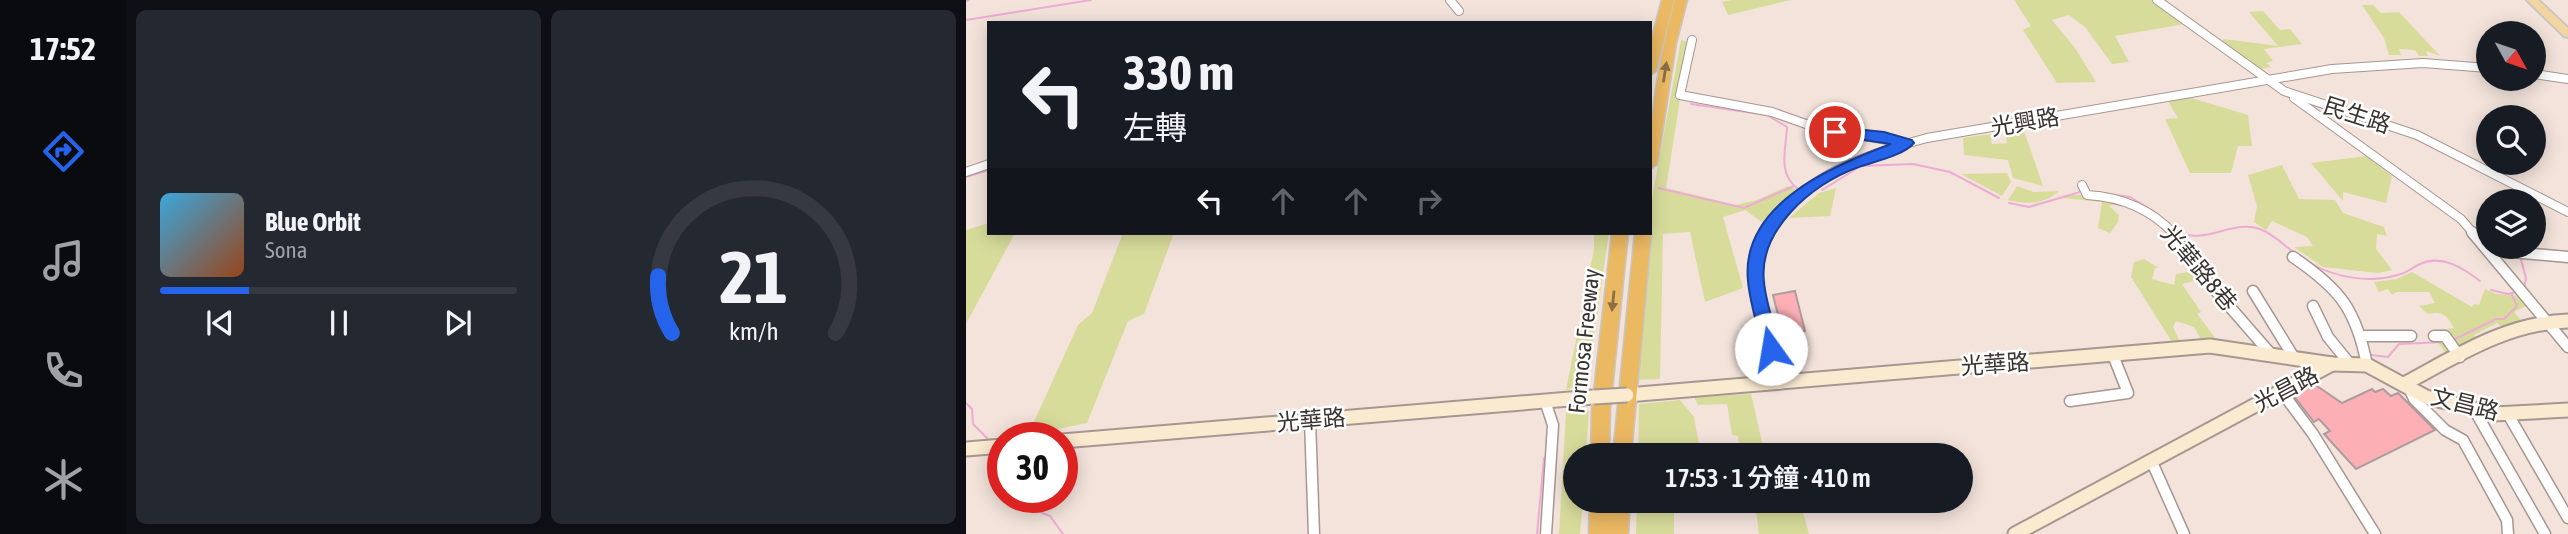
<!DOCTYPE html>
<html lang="zh-TW">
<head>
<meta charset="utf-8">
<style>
	:root { --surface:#171b24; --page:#242831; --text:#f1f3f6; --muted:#9ea1a6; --line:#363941; --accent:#2563eb }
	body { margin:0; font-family:"Asap Condensed","Noto Sans TC",sans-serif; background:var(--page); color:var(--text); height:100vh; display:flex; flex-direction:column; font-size:26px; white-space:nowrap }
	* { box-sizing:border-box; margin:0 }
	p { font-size:23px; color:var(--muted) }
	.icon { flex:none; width:38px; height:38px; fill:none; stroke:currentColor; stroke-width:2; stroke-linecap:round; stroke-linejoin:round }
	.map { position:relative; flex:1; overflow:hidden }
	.drawer { display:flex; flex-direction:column; gap:10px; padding:10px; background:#0d0f14; width:840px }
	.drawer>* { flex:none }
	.hud { position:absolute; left:21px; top:21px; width:665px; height:214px; border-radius:0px; box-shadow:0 4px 18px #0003; background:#171b24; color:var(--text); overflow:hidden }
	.needle { width:46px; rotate:130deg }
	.controls { position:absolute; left:1510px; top:21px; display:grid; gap:14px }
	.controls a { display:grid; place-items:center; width:70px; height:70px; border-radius:50%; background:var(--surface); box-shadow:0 4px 18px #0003; font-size:35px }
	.speed { position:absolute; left:21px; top:422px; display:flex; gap:14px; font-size:35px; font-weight:700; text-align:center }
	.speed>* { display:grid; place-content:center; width:91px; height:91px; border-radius:50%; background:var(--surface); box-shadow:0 4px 18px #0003; line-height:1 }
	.speed .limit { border:10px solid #d22; background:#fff; color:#111 }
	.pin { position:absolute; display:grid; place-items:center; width:60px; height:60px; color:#fff; margin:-30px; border:4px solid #fff; border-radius:50%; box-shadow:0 2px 7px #0007 }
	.me { position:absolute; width:77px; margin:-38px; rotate:347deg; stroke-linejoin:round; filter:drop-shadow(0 0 5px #0008) }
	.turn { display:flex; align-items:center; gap:24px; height:147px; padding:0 21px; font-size:32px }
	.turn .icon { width:91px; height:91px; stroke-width:2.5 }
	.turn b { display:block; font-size:49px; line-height:60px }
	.lanes { display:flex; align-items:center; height:66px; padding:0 21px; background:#0003; justify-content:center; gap:35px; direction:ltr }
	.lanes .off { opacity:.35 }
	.drawer .card { flex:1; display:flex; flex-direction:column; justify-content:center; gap:10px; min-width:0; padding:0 24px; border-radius:10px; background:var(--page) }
	.drawer .dial { align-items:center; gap:0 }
	.dial svg { height:182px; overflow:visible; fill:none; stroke:var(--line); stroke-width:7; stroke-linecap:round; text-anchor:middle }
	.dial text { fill:var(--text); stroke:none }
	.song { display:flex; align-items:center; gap:21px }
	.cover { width:84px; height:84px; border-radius:10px; background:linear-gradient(135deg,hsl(200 70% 55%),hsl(20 70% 35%)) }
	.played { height:7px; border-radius:4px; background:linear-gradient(90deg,var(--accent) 25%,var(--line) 25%) }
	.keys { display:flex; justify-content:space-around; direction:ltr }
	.drawer .tiles { flex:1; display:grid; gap:10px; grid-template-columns:repeat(2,1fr) }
	.trip { position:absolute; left:597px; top:443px; width:410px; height:70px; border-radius:35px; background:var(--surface); box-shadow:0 4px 18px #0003; font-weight:600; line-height:70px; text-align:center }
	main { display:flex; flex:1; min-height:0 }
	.dock { display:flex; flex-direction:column; width:126px; justify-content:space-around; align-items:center; background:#090b0e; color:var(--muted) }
	.dock .icon { width:49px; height:49px }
	.dock .current { color:var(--accent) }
	.dock b { font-size:32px; color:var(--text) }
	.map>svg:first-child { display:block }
</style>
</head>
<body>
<main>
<nav class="dock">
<b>17:52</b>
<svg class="icon current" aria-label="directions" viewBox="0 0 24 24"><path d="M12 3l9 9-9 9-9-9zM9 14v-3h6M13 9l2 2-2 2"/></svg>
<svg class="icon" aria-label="music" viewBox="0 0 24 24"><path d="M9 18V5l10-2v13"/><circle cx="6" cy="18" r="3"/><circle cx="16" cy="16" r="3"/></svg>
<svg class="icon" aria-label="phone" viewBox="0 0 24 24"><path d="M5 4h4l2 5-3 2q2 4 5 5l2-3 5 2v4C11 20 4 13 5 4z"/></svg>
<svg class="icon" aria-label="climate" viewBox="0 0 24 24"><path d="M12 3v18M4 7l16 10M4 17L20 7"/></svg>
</nav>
<section class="drawer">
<div class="tiles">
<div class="card">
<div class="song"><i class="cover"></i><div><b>Blue Orbit</b><p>Sona</p></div></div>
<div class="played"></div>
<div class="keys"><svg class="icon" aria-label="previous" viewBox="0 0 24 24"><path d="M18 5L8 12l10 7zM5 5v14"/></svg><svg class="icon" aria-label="pause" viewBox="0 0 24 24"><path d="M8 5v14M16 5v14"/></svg><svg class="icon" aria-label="next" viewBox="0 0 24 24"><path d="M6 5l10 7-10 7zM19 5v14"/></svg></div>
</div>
<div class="card dial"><svg viewBox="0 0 100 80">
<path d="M14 69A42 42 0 1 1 86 69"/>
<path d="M14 69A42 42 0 0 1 8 44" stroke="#2563eb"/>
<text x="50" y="56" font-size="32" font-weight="700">21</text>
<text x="50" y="72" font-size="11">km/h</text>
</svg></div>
</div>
</section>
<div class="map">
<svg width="1602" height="534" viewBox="0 0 1602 534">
	<rect width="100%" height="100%" fill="#f3e3db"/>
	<g fill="#d8dc9b">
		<path d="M 766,0 L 825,0 L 762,15 L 756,2 Z"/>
		<path d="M 1048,0 L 1186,0 L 1219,24 L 1149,36 L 1163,62 L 1146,64 L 1119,27 L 1103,15 L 1086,20 L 1109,48 L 1130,82 L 1091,83 L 1057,30 L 1065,26 Z"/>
		<path d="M 1396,5 L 1407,5 L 1415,13 L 1433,12 L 1474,56 L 1460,51 L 1462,56 L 1453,56 L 1449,50 L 1433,49 L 1435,55 L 1423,55 L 1418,38 Z"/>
		<path d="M 1297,11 L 1314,30 L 1324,29 L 1336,44 L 1298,49 L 1307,61 L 1300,63 L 1305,67 L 1292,70 L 1254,42 L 1258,39 L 1312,46 L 1283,12 Z"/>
		<path d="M 715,40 L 723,42 L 700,188 L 770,205 L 791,200 L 822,186 L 830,189 L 796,222 L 779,210 L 757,217 L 777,288 L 739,302 L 724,232 L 697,234 L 694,379 L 668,380 L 684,209 Z"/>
		<path d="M 1222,97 L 1282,115 L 1286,146 L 1272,146 L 1265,173 L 1224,173 L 1199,119 L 1212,118 L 1202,101 Z"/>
		<path d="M 1057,128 L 1077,186 L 1047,178 L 1042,160 L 998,155 L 997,138 L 1024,134 L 1026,144 L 1041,143 L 1038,130 Z"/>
		<path d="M 1400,156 L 1426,176 L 1420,203 L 1377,192 L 1377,201 L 1345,163 Z"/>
		<path d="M 1316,165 L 1333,199 L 1369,200 L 1377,213 L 1418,227 L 1421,236 L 1411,234 L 1410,249 L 1426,270 L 1412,273 L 1357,267 L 1328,247 L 1347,246 L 1341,237 L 1306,221 L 1300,230 L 1288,222 L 1291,206 L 1282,175 Z"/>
		<path d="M 1041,173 L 1045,182 L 1036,196 L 995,174 Z"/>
		<path d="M 1051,186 L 1068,192 L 1093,191 C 1080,204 1060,205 1042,200 Z"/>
		<path d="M 870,188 L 864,216 L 823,218 L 853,193 Z"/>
		<path d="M 1103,195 L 1117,195 L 1154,203 L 1143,206 L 1153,215 L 1152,222 L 1144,233 L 1132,228 L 1136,202 L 1097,198 Z"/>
		<path d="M 23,223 L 23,233 L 49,233 L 0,324 L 0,230 Z"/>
		<path d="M 157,233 L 208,233 L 178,314 L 162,321 L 121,423 L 62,435 L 112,325 L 126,313 Z"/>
		<path d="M 628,233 L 643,233 L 621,383 L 600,390 L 628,249 Z"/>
		<path d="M 1178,259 L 1193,268 L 1189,268 L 1186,279 L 1208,285 L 1210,274 L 1228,271 L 1236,279 L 1216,284 L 1235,312 L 1231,314 L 1251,340 L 1236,341 L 1228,327 L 1210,321 L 1207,327 L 1214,342 L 1206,342 L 1165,277 L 1168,262 Z"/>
		<path d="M 1446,272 L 1506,307 L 1508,304 L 1513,305 L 1519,289 L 1530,294 L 1556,296 L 1563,304 L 1548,312 L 1555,320 L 1539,329 L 1531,323 L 1508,335 L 1514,341 L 1482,357 L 1469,338 L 1476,337 L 1473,330 L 1488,328 C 1481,315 1476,311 1462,314 L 1453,306 L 1469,303 L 1463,292 L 1431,292 L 1426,295 L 1422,289 L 1413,292 L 1408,282 L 1431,279 Z"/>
		<path d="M 785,394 L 799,455 L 774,455 L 772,436 L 766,435 L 761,404 L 732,405 L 728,397 Z"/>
		<path d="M 714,400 L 728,417 L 735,455 L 672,455 L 673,404 Z"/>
		<path d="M 623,411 L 620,455 L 609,455 L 609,500 L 617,501 L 614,534 L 593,534 L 600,412 Z"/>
		<path d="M 671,501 L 708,501 L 708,534 L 670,534 Z"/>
		<path d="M 789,501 L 834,501 L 843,534 L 793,534 Z"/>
	</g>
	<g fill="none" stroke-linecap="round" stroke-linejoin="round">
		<g stroke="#ecacd3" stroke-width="2">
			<path d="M 0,1 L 3,0"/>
			<path d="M 0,20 L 125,0"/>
			<path d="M 725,104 L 801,115 L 821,127 C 820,150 811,173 832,189"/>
			<path d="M 0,177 L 23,170"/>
			<path d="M 692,188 L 778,208 L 828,186"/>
			<path d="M 856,190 L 895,166 L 947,164 L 984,172 L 1033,198"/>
			<path d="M 1129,192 L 1164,197 L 1192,214"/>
			<path d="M 1043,203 L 1063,207 L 1114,192"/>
			<path d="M 1212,232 C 1241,245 1266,219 1294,229 C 1307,234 1317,244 1327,252"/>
			<path d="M 1562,250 L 1580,250"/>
			<path d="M 1554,256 L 1560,278 L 1558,288"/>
			<path d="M 1344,263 C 1370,278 1405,284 1435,274 C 1442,272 1447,267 1454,264 C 1476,254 1497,268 1514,281"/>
			<path d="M 1525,290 L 1542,294 L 1551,292"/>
			<path d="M 1487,340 L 1530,319 L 1538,319 L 1551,306 L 1545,293"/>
			<path d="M 1405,355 L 1422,357 L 1433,344 L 1478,342"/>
			<path d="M 0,403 L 6,409 L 7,424 L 25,442"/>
			<path d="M 61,497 L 62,507 L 84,516 L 97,534"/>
			<path d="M 571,534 L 578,458"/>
		</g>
	</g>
	<g fill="#fcafb4" stroke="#ae9d9e" stroke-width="2">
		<path d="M 829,291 L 839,331 L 817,335 L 807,295 Z"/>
		<path d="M 1348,384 L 1376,403 L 1406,389 L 1409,392 L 1417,389 L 1425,396 L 1432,393 L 1469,430 L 1390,469 L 1358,434 L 1364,431 L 1353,419 L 1348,422 L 1327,395 Z"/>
	</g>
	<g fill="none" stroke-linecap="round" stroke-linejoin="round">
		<defs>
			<g id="street-far1">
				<path d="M 484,0 L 493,11"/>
				<path d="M 1191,0 L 1318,91 L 1451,135 L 1602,212"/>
				<path d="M 726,40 L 714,95 L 806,112 L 854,129 L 940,143"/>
				<path d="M 1568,74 L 1602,79"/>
				<path d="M 1328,98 L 1495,219 L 1508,234"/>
				<path d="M 0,172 L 23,164"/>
				<path d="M 1116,185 L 1121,195 C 1155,197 1185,209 1208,234"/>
				<path d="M 801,234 C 833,176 901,154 961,138 L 1366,69 L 1457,63 L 1522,68"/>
			</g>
			<g id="street">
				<path d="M 802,232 C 776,278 801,338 813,384"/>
				<path d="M 1207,232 L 1223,260 L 1304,353"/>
				<path d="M 1506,232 L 1602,347"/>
				<path d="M 1522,250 L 1602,257"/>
				<path d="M 1327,257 C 1374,289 1390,309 1401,365"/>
				<path d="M 1287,291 L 1327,356"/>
				<path d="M 1347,306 L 1362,337 L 1384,364"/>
				<path d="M 1394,336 L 1445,336"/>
				<path d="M 1468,336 L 1479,336 L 1494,357"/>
				<path d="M 1444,390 L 1448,399 L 1479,430 L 1497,440 L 1541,520 L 1542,534"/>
				<path d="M 1315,391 L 1347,434 L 1409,534"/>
				<path d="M 579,401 L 587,425 L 580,534"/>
				<path d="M 1104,401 L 1162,393 L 1147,355"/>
				<path d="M 1509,411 L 1579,534"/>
				<path d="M 1543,416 L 1602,518"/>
				<path d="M 344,420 L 348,534"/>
				<path d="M 1185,460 L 1218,534"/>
			</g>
			<g id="secondary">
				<path d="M 1440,383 C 1492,355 1541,323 1602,321"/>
				<path d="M 661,395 L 1244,346 L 1366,364 L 1401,365 L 1460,397 L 1528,414 L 1602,410"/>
				<path d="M 96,441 L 628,397"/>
				<path d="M 0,449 L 37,446"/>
				<path d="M 1049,534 L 1366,364"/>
			</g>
			<path id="primary" d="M 1561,0 L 1572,0 L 1602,28 L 1602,37 L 1598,36 Z"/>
			<g id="highway">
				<path d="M 696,0 L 708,0 L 690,71 L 684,75 L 684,45 Z"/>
				<path d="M 709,0 L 721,0 L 710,43 L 691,164 L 684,169 C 684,109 694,58 709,0 Z"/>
				<path d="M 684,232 L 685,233 L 665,455 L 647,455 L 669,233 Z"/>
				<path d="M 646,233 L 662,233 L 644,409 L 643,455 L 625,455 L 626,409 Z"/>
				<path d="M 624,500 L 644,500 L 643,519 L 644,500 L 664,500 L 662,534 L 623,534 Z"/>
			</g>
		</defs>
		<use href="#street-far1" stroke="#a79791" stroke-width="10"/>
		<use href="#street" stroke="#a79791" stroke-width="13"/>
		<use href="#secondary" stroke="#a79791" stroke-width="17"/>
		<use href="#primary" stroke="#c8c6c5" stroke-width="4"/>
		<use href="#highway" stroke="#c8c6c5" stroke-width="3"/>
		<use href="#street-far1" stroke="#fff" stroke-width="8"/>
		<use href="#street" stroke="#fff" stroke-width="10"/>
		<use href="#secondary" stroke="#f9ead0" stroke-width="13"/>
		<use href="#primary" fill="#f4d5a1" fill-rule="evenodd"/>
		<use href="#highway" fill="#ecb963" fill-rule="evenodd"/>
		<defs>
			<path id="secondary-bridge" d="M 628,397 L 661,395"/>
		</defs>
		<use href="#secondary-bridge" stroke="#a79791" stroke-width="17" stroke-linecap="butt"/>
		<use href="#secondary-bridge" stroke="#f9ead0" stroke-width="13"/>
	</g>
	<defs><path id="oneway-solid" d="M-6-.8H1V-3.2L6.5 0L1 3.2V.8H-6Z" transform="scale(1.75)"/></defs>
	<g fill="#8a6f47">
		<use href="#oneway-solid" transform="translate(699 72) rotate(-81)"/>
		<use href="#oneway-solid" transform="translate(647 301) rotate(96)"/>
	</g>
	<path fill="#2563eb" stroke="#184099" stroke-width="2" d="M 869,127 L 918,132 L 946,140 L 948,143 C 937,156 906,162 890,168 C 846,184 792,230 798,282 C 800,304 809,327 814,349 L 805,357 L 797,349 C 792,327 784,304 782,281 C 774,204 868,165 925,144 L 864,135 L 864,129 Z"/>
	<g text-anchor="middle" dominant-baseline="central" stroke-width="5" stroke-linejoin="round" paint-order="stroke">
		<g font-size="23" fill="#393330" stroke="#fff">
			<text transform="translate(1391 115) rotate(18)">民生路</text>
			<text transform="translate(1059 122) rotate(-10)">光興路</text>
			<text transform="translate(1233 268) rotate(50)">光華路8巷</text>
			<text transform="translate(618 341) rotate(-84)">Formosa Freeway</text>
			<text transform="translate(1029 364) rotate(-4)">光華路</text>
			<text transform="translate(1320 389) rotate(-28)">光昌路</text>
			<text transform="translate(1499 404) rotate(14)">文昌路</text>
			<text transform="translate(345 420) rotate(-5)">光華路</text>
		</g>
	</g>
</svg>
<div class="controls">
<a><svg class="needle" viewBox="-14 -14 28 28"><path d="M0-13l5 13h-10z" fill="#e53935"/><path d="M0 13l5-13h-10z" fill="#9ea1a6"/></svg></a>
<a><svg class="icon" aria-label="search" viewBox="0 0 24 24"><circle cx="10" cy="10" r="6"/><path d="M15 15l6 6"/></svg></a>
<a><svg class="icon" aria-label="layers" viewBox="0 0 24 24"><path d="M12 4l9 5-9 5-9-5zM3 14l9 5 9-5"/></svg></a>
</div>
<div class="speed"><div class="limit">30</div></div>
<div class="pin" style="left:869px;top:132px;background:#d93025"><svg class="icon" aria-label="arrive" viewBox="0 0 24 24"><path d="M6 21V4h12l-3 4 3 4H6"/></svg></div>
<svg class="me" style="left:805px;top:349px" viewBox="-20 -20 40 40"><circle r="19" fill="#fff"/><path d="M0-13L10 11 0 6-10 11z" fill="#2563eb"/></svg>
<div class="trip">17:53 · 1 分鐘 · 410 m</div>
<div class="hud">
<div class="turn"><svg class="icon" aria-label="left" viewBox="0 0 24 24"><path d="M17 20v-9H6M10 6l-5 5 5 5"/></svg><div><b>330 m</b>左轉</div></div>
<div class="lanes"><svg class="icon" aria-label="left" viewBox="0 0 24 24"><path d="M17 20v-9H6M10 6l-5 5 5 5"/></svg><svg class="icon off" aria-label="ahead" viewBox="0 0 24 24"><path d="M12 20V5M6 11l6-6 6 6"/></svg><svg class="icon off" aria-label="ahead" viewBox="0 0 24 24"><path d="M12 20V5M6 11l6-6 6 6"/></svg><svg class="icon off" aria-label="right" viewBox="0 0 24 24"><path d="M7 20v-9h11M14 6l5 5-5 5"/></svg></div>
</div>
</div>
</main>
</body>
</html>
